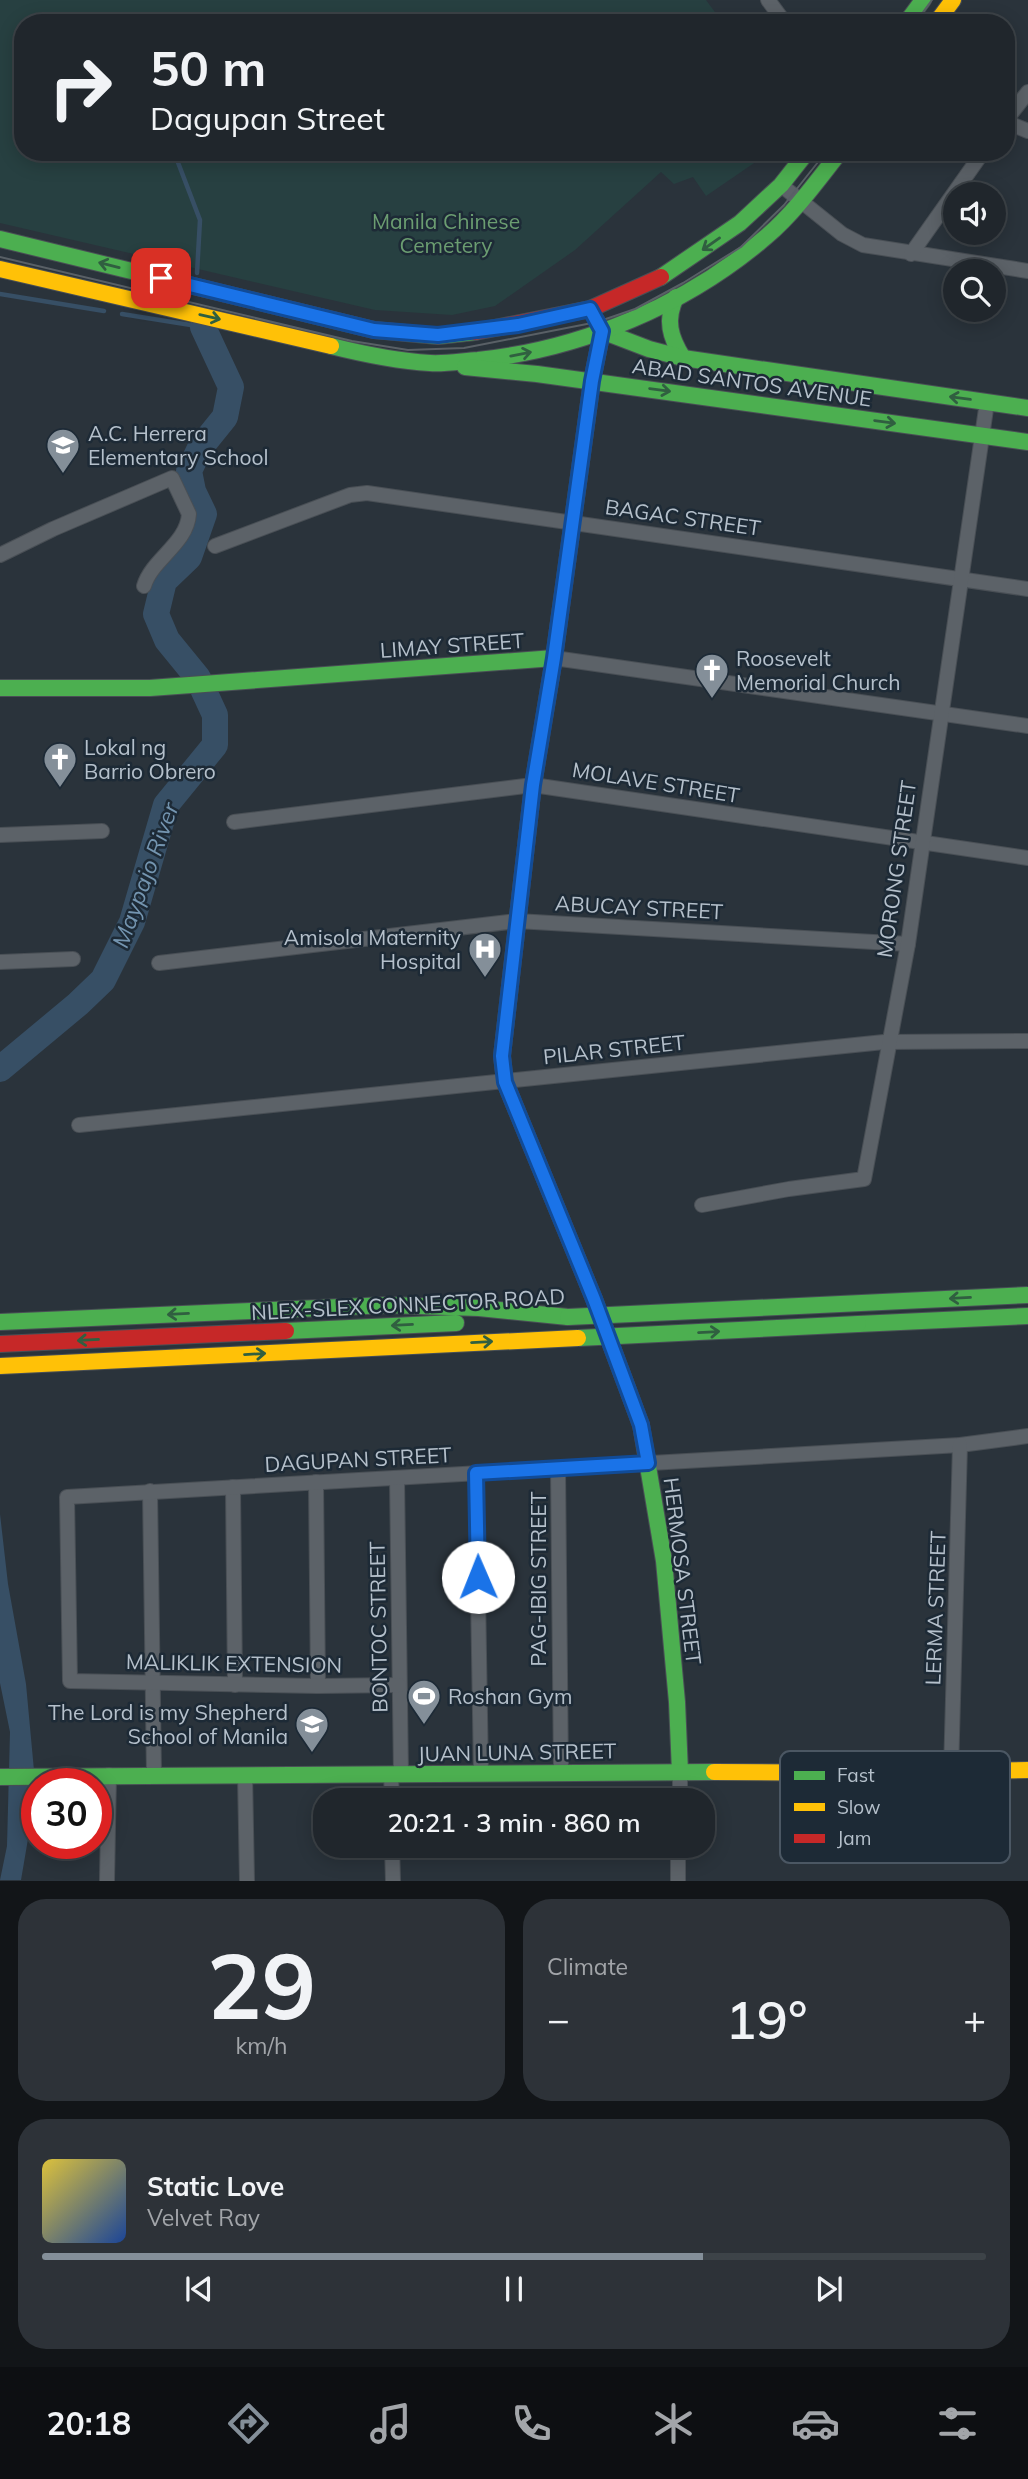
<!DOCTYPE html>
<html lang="en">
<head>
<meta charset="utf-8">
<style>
	:root { --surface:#20262c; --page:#2d3238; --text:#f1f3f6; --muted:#a2a5a9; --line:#3d4348; --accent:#848f99 }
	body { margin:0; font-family:Mulish,sans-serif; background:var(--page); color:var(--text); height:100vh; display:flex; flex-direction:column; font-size:26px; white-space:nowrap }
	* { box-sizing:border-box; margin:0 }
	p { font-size:23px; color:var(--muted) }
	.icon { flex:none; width:38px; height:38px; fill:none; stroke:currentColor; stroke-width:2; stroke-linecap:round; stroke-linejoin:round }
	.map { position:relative; height:1881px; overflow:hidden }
	.drawer { display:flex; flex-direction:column; gap:18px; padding:18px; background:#121518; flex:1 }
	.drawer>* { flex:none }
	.guide { position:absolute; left:14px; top:14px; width:1001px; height:147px; border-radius:28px; box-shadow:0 4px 18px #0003,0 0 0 2px var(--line); background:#20262c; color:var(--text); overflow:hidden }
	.fabs { position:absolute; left:943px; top:182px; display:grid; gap:14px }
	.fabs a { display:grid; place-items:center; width:63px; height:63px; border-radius:50%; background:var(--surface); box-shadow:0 4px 18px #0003,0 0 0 2px var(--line); font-size:35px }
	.speed { position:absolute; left:21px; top:1768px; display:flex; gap:14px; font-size:35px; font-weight:700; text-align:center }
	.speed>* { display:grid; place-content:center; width:91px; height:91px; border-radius:50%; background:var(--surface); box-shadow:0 4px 18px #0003,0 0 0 2px var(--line); line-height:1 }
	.speed .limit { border:10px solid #d22; background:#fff; color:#111 }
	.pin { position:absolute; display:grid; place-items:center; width:60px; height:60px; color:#fff; margin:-30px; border-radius:14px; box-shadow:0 4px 10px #0006 }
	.me { position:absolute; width:77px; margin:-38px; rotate:359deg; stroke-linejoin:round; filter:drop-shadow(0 0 5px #0008) }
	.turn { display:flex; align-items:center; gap:24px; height:147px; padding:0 21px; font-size:32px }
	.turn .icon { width:91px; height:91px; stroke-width:2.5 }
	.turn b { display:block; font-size:49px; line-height:60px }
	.big { font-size:52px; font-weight:600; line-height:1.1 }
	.drawer .tile { flex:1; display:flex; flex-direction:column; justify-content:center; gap:10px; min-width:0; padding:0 24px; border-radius:28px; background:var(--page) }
	.drawer .dial { align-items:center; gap:0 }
	.dial b { font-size:91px; line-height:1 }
	.song { display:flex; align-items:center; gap:21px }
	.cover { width:84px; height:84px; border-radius:10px; background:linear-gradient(135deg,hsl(50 70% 55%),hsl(220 70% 35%)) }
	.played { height:7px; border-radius:4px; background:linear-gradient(90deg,var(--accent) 70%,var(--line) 70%) }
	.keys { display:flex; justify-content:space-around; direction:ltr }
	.heat { display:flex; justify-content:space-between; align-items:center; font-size:38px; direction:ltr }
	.drawer .tiles { flex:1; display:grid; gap:18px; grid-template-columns:1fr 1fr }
	.tile:last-child { grid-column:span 2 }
	.trip { position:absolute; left:313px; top:1788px; width:402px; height:70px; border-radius:28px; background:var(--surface); box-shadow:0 4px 18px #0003,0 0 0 2px var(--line); font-weight:600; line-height:70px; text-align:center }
	.menu { display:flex; height:112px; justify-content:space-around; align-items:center; background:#0d0f12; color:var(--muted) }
	.menu .icon { width:49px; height:49px }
	.menu .current { color:var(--accent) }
	.menu b { font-size:32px; color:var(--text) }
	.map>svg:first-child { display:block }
</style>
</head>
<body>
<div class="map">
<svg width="1028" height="1881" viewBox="0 0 1028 1881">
	<rect width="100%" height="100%" fill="#2a333b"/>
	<path fill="#274041" d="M 0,0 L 706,0 L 723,23 L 23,23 L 23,152 L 770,152 L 706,196 L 693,177 L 674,184 L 661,172 L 575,250 L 495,306 L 452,315 L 375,310 L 0,223 Z"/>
	<path fill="#374f65" d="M 0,1514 L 8,1584 L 26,1684 L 36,1792 L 21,1880 L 0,1880 L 7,1846 L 10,1732 L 0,1683 Z"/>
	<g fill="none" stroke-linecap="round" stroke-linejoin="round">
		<g stroke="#374f65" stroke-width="4.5">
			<path d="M 174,152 L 200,220 L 197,273"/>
			<path d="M 0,294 L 104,311"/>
			<path d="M 122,314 L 197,326"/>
		</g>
		<g stroke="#374f65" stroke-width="26">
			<path d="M 198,678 L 167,640 L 156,614 L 164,581 L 189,557 L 204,514 L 193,491 L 189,471 L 200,448 L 225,417 L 231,387 L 203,327"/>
			<path d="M 0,1069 L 78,1004 L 103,980 L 132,922 L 166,805 L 215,745 L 215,715 L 203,689"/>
		</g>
		<defs>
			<g id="street">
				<path d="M 768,0 L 785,23"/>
				<path d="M 1006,120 L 1028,92"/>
				<path d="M 1006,122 L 1028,131"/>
				<path d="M 781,185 L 842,234 L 863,245 L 1028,271"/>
				<path d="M 911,254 L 983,152"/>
				<path d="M 215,546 L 350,495 L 367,493 L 1028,589"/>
				<path d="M 0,555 L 53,529 L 172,478 L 189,514 C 187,544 152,559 144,586"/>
				<path d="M 554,658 L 1028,726"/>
				<path d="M 234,822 L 533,785 L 1028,858"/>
				<path d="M 0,835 L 102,831"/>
				<path d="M 0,962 L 73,959"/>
				<path d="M 159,963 L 517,921 L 908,944"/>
				<path d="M 79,1125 L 884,1042 L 1028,1041"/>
				<path d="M 702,1205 L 789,1189 L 864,1179 L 908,944 L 987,402"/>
				<path d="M 558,1468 L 561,1774"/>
				<path d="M 476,1473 L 481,1774"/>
				<path d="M 397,1478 L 401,1775"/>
				<path d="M 316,1482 L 318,1686"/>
				<path d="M 233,1487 L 235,1685"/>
				<path d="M 150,1491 L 154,1775"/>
				<path d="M 399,1685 L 318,1686 L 70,1681 L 67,1497 L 960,1445 L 1028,1436"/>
				<path d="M 951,1772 L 960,1445"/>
				<path d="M 391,1774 L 392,1801"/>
				<path d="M 245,1775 L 247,1881"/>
				<path d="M 680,1801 L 680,1772"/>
				<path d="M 392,1846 L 393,1881"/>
				<path d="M 107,1881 L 109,1775"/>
				<path d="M 678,1881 L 678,1846"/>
			</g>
			<g id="fast">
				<path d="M 906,23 L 923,0"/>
				<path d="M 0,239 L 374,330 L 438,336 L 475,332"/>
				<path d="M 661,277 L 740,223 L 781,185 L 807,152"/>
				<path d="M 676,297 C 665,320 670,337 683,358"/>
				<path d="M 596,320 L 602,331 L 649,349 L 683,358 L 1028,408"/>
				<path d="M 331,346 C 363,354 396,361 430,363 C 446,364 462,361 478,360 C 582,349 687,305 767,236 C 795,212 817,181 840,152"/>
				<path d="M 465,367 L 537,374 L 1028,442"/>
				<path d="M 0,688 L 150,688 L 554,658"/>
				<path d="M 504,1038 L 533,785 L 554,658 L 592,381 L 602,331"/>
				<path d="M 0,1322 L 388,1305 L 479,1308 L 568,1317"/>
				<path d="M 858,1324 L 1028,1316"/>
				<path d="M 286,1331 L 456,1323"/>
				<path d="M 641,1425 L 664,1561 L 677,1702 L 680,1772"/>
				<path d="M 0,1777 L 714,1772"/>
			</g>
			<g id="slow">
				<path d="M 936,23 L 953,0"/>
				<path d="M 0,269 L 331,346"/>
				<path d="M 504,1038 L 502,1056 L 505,1082 L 594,1299 L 641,1425"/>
				<path d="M 0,1366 L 187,1357"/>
				<path d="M 714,1772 L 856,1773 L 1028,1770"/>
			</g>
			<g id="jam">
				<path d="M 475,332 L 590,309 L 661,277"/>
				<path d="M 0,1344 L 286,1331"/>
			</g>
		</defs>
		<use href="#street" stroke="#494f55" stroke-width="16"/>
		<use href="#fast" stroke="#494f55" stroke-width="18"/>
		<use href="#slow" stroke="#494f55" stroke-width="18"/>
		<use href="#jam" stroke="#494f55" stroke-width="18"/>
		<use href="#street" stroke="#5c6268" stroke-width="14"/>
		<use href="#fast" stroke="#4caf50" stroke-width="16"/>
		<use href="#slow" stroke="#ffc107" stroke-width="16"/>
		<use href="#jam" stroke="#c62828" stroke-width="16"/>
		<g stroke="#596066" stroke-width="2">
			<path d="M 915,23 L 932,0"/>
			<path d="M 0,257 L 352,341 L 408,350 L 464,348 L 597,322 L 635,309 L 683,283 L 741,247 L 784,205 L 826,152"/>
		</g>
		<defs>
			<g id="fast-bridge">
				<path d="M 568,1317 L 1028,1295"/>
				<path d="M 578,1338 L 858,1324"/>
			</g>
			<path id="slow-bridge" d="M 187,1357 L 578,1338"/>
		</defs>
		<use href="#fast-bridge" stroke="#474f56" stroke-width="18" stroke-linecap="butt"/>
		<use href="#slow-bridge" stroke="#474f56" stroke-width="18" stroke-linecap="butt"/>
		<use href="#fast-bridge" stroke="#4caf50" stroke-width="16"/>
		<use href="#slow-bridge" stroke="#ffc107" stroke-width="16"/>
	</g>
	<defs><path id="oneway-shaft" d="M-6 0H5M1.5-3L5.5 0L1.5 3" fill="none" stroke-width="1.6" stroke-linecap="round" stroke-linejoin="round" transform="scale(1.75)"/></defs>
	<g stroke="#305f40">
		<use href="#oneway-shaft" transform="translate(711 244) rotate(145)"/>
		<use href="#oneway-shaft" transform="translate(109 265) rotate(-166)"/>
		<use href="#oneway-shaft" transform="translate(210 317) rotate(13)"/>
		<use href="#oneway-shaft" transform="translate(521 354) rotate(-11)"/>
		<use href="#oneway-shaft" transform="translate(660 390) rotate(8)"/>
		<use href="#oneway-shaft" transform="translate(960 398) rotate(-172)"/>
		<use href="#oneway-shaft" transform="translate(885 422) rotate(8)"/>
		<use href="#oneway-shaft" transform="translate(960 1298) rotate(177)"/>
		<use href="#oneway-shaft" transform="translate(178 1314) rotate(177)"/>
		<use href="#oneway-shaft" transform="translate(402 1325) rotate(177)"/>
		<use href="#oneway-shaft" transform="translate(709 1332) rotate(-3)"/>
		<use href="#oneway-shaft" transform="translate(88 1340) rotate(177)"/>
		<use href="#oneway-shaft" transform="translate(482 1342) rotate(-3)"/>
		<use href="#oneway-shaft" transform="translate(255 1354) rotate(-3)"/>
	</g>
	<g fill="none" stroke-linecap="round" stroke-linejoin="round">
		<defs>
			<path id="route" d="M 161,278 L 374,330 L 438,335 L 518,325 L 590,309 L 602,331 L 592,381 L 554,658 L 533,785 L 502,1056 L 505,1082 L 594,1299 L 641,1425 L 648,1463 L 476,1473 L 478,1577"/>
		</defs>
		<use href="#route" stroke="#114b97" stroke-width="18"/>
		<use href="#route" stroke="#1a73e8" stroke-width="12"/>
	</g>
	<defs>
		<symbol id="school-pin" viewBox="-11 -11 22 30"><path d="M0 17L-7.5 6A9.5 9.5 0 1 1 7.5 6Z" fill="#848f99" stroke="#1d2a36"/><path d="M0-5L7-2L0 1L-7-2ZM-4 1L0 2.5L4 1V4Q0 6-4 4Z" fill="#fff"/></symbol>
		<symbol id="church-pin" viewBox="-11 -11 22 30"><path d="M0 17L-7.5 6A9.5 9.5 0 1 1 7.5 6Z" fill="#848f99" stroke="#1d2a36"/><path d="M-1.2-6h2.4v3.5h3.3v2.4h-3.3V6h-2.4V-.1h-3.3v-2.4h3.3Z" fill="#fff"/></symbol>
		<symbol id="hospital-pin" viewBox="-11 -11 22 30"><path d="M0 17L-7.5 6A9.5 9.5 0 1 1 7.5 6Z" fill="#848f99" stroke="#1d2a36"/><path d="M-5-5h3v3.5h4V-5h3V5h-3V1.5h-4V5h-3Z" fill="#fff"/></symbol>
		<symbol id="stadium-pin" viewBox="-11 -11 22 30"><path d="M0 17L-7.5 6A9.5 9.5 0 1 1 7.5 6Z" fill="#848f99" stroke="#1d2a36"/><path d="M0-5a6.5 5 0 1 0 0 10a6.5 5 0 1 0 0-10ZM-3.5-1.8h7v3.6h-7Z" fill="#fff"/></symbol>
	</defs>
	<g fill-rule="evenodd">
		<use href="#school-pin" x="44" y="426" width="38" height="52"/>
		<use href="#church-pin" x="693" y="651" width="38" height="52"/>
		<use href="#church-pin" x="41" y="740" width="38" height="52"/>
		<use href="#hospital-pin" x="466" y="930" width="38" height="52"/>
		<use href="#stadium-pin" x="405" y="1677" width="38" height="52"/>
		<use href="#school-pin" x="293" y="1705" width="38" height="52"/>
	</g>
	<g text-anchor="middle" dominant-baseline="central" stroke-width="5" stroke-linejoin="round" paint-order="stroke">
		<g font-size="21" fill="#6b9d71" stroke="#1d2a36">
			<text x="446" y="221">Manila Chinese<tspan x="446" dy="24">Cemetery</tspan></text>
		</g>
		<g font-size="21" fill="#b5c0cb" stroke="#1d2a36">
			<text transform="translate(752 382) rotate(8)">ABAD SANTOS AVENUE</text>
			<text transform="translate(683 517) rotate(8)">BAGAC STREET</text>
			<text transform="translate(452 645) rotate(-4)">LIMAY STREET</text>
			<text transform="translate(656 782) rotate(9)">MOLAVE STREET</text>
			<text transform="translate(896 869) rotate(-82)">MORONG STREET</text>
			<text transform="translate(639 907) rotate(3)">ABUCAY STREET</text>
			<text transform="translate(614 1049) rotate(-6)">PILAR STREET</text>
			<text transform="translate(408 1304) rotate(-3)">NLEX-SLEX CONNECTOR ROAD</text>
			<text transform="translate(358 1459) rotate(-3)">DAGUPAN STREET</text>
			<text transform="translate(683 1571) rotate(83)">HERMOSA STREET</text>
			<text transform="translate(538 1579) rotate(-90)">PAG-IBIG STREET</text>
			<text transform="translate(935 1608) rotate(-88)">LERMA STREET</text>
			<text transform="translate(378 1627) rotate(-91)">BONTOC STREET</text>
			<text transform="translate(234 1663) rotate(1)">MALIKLIK EXTENSION</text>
			<text transform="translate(517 1752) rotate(-1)">JUAN LUNA STREET</text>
		</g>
		<g font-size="21" fill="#b5c0cb" stroke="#1d2a36" text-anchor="start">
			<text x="88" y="433">A.C. Herrera<tspan x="88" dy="24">Elementary School</tspan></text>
			<text x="736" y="658">Roosevelt<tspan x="736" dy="24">Memorial Church</tspan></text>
			<text x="84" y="747">Lokal ng<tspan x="84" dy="24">Barrio Obrero</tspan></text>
			<text x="461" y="937" text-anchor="end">Amisola Maternity<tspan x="461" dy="24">Hospital</tspan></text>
			<text x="448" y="1696">Roshan Gym</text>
			<text x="288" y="1712" text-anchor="end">The Lord is my Shepherd<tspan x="288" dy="24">School of Manila</tspan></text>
		</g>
		<g font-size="23" font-style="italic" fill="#7495b0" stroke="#1d2a36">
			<text transform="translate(145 875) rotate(-70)">Maypajo River</text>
		</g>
	</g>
	<rect x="780" y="1751" width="230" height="112" rx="10" fill="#1d2a36" stroke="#4b5763" stroke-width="2"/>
	<rect x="794" y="1771" width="31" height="9" fill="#4caf50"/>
	<rect x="794" y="1803" width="31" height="8" fill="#ffc107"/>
	<rect x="794" y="1834" width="31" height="9" fill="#c62828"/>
	<g font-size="19" fill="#b5c0cb">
		<text x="837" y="1782">Fast</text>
		<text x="837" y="1814">Slow</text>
		<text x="837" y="1845">Jam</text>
	</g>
</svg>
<div class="fabs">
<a><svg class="icon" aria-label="sound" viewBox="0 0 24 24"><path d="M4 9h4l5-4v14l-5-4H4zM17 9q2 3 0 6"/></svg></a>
<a><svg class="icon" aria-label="search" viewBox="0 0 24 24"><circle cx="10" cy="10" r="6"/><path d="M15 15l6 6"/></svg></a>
</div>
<div class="speed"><div class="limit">30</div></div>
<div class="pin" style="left:161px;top:278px;background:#d93025"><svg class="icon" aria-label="arrive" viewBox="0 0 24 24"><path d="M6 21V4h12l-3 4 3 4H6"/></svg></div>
<svg class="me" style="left:478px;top:1577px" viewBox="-20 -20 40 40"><circle r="19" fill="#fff"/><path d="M0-13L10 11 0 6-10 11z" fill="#1a73e8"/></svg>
<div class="trip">20:21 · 3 min · 860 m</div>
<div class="guide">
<div class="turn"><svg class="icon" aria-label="right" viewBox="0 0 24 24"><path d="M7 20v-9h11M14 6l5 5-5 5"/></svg><div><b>50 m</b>Dagupan Street</div></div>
</div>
</div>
<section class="drawer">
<div class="tiles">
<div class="tile dial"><b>29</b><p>km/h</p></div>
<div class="tile"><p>Climate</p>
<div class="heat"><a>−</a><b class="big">19°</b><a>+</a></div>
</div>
<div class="tile">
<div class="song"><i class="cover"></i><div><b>Static Love</b><p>Velvet Ray</p></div></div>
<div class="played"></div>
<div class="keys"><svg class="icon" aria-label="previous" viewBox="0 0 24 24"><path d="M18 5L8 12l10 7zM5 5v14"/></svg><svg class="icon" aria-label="pause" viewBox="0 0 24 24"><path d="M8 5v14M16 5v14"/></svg><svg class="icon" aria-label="next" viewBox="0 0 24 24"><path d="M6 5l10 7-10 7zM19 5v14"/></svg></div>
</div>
</div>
</section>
<nav class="menu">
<b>20:18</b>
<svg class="icon current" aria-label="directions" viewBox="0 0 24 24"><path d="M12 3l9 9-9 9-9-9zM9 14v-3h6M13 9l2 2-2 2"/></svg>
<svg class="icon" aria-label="music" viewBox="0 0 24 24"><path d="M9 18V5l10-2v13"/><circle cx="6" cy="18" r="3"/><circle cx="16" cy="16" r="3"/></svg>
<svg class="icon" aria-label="phone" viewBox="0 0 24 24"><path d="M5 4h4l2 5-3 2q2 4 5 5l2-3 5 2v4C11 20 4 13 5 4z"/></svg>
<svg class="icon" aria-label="climate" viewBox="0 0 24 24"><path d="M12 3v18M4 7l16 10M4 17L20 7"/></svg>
<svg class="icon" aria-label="car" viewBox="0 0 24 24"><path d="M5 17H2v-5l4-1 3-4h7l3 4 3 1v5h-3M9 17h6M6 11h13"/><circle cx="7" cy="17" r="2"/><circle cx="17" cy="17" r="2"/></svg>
<svg class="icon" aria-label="filters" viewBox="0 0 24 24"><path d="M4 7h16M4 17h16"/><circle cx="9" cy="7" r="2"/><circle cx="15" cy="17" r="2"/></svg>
</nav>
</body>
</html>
